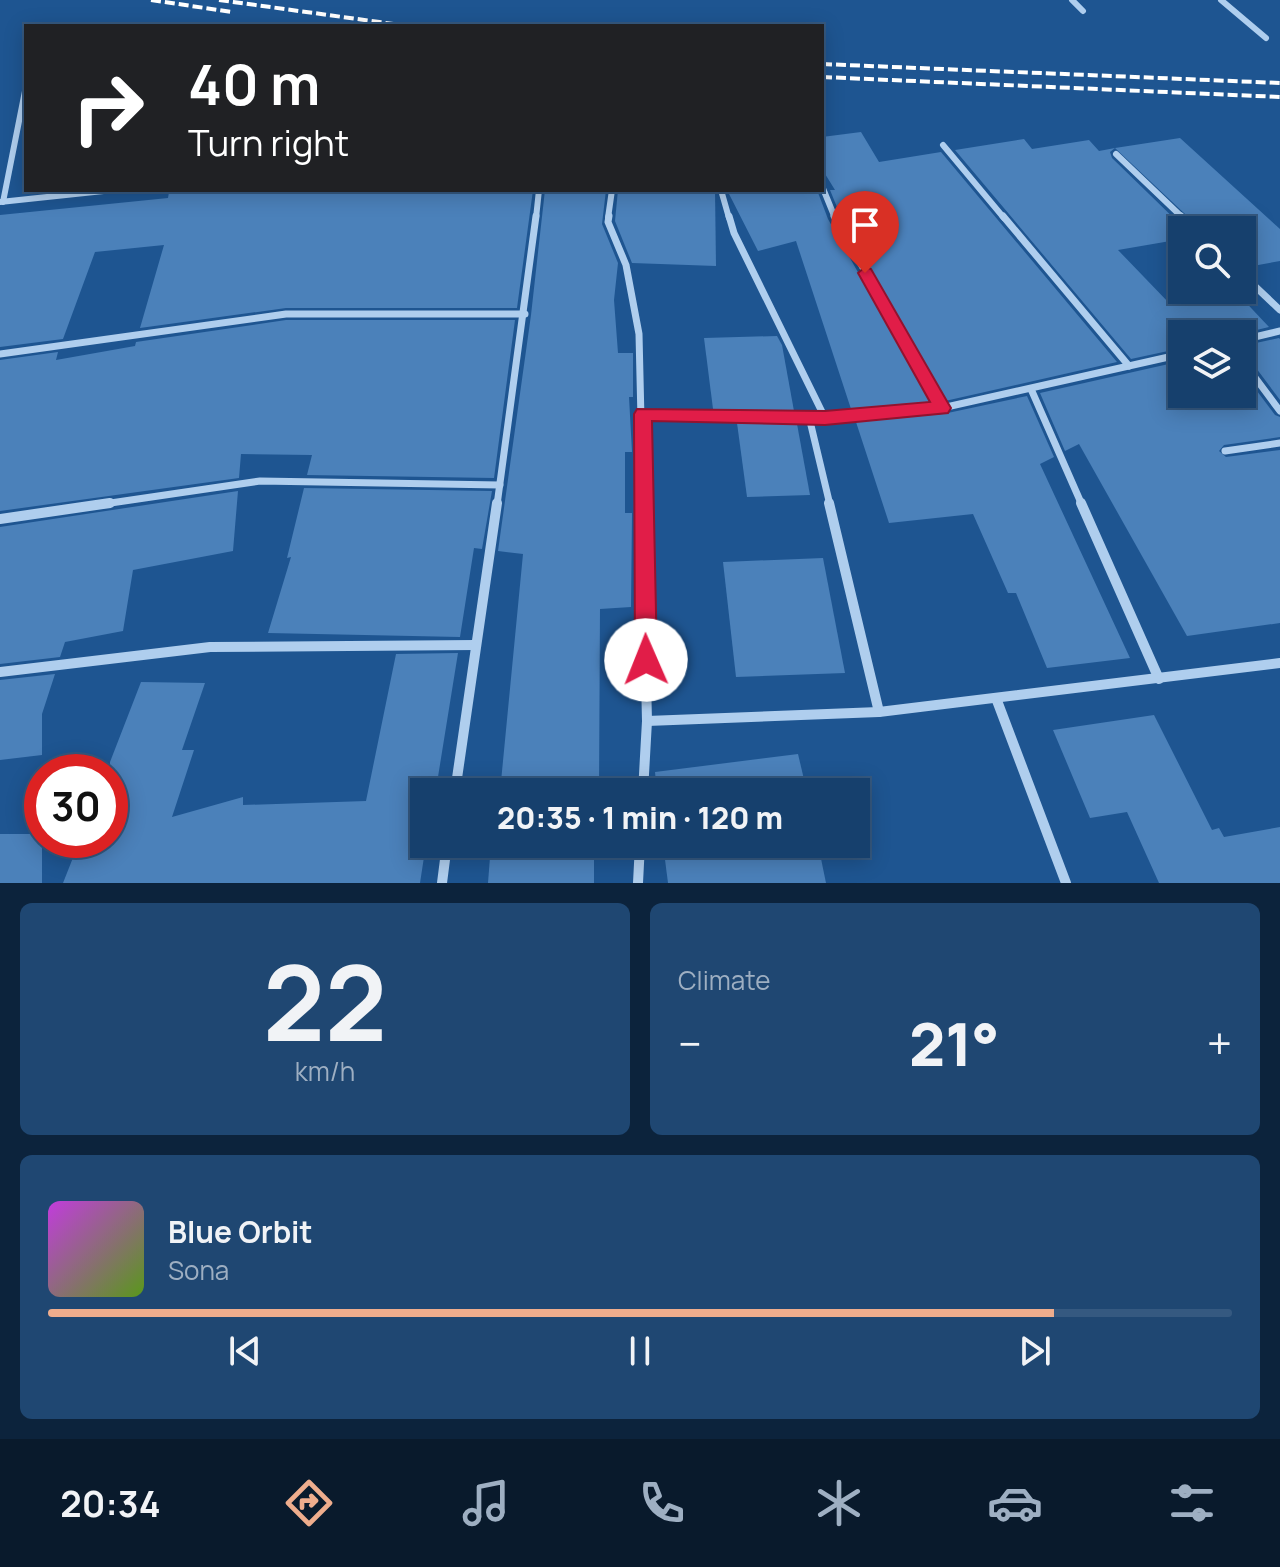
<!DOCTYPE html>
<html lang="en">
<head>
<meta charset="utf-8">
<style>
	:root { --surface:#16406d; --page:#1f4772; --text:#f1f3f6; --muted:#9eafc2; --line:#355980; --accent:#eead8d }
	body { margin:0; font-family:Manrope,sans-serif; background:var(--page); color:var(--text); height:100vh; display:flex; flex-direction:column; font-size:30px; white-space:nowrap }
	* { box-sizing:border-box; margin:0 }
	p { font-size:26px; color:var(--muted) }
	.icon { flex:none; width:44px; height:44px; fill:none; stroke:currentColor; stroke-width:2; stroke-linecap:round; stroke-linejoin:round }
	.map { position:relative; height:883px; overflow:hidden }
	.panel { display:flex; flex-direction:column; gap:20px; padding:20px; background:#0c233c; flex:1 }
	.panel>* { flex:none }
	.guide { position:absolute; left:24px; top:24px; width:800px; height:168px; border-radius:0px; box-shadow:0 4px 20px #0003,0 0 0 2px var(--line); background:#202124; color:#fff; overflow:hidden }
	.tools { position:absolute; left:1168px; top:216px; display:grid; gap:16px }
	.tools a { display:grid; place-items:center; width:88px; height:88px; border-radius:0px; background:var(--surface); box-shadow:0 4px 20px #0003,0 0 0 2px var(--line); font-size:40px }
	.speed { position:absolute; left:24px; top:754px; display:flex; gap:16px; font-size:40px; font-weight:700; text-align:center }
	.speed>* { display:grid; place-content:center; width:104px; height:104px; border-radius:50%; background:var(--surface); box-shadow:0 4px 20px #0003,0 0 0 2px var(--line); line-height:1 }
	.speed .limit { border:12px solid #d22; background:#fff; color:#111 }
	.pin { position:absolute; display:grid; place-items:center; width:68px; height:68px; color:#fff; margin:-82px -34px; border-radius:50% 50% 50% 0; rotate:-45deg; box-shadow:0 0 8px #0007 }
	.pin .icon { rotate:45deg }
	.me { position:absolute; width:88px; margin:-44px; rotate:359deg; stroke-linejoin:round; filter:drop-shadow(0 0 6px #0008) }
	.turn { display:flex; align-items:center; gap:28px; height:168px; padding:0 32px; font-size:36px }
	.turn .icon { width:104px; height:104px; stroke-width:2.5 }
	.turn b { display:block; font-size:56px; line-height:68px }
	.big { font-size:60px; font-weight:800; line-height:1.1 }
	.panel .card { flex:1; display:flex; flex-direction:column; justify-content:center; gap:12px; min-width:0; padding:0 28px; border-radius:12px; background:var(--page) }
	.panel .dial { align-items:center; gap:0 }
	.dial b { font-size:104px; line-height:1 }
	.song { display:flex; align-items:center; gap:24px }
	.cover { width:96px; height:96px; border-radius:12px; background:linear-gradient(135deg,hsl(290 70% 55%),hsl(90 70% 35%)) }
	.played { height:8px; border-radius:4px; background:linear-gradient(90deg,var(--accent) 85%,var(--line) 85%) }
	.keys { display:flex; justify-content:space-around; direction:ltr }
	.heat { display:flex; justify-content:space-between; align-items:center; font-size:44px; direction:ltr }
	.panel .tiles { flex:1; display:grid; gap:20px; grid-template-columns:1fr 1fr }
	.card:last-child { grid-column:span 2 }
	.trip { position:absolute; left:410px; top:778px; width:460px; height:80px; border-radius:0px; background:var(--surface); box-shadow:0 4px 20px #0003,0 0 0 2px var(--line); font-weight:800; line-height:80px; text-align:center }
	.dock { display:flex; height:128px; justify-content:space-around; align-items:center; background:#091a2c; color:var(--muted) }
	.dock .icon { width:56px; height:56px }
	.dock .active { color:var(--accent) }
	.dock b { font-size:36px; color:var(--text) }
	.map>svg:first-child { display:block }
</style>
</head>
<body>
<div class="map">
<svg width="1280" height="883" viewBox="0 0 1280 883">
	<rect width="100%" height="100%" fill="#1e5591"/>
	<g fill="#4b81ba">
		<path d="M 861,132 L 879,162 L 941,152 L 1117,362 L 945,401 L 839,212 L 830,190 L 835,190 L 822,169 L 822,137 Z"/>
		<path d="M 1180,138 L 1280,229 L 1280,261 L 1242,268 L 1242,228 L 1202,230 L 1115,148 Z"/>
		<path d="M 1024,139 L 1032,149 L 1089,140 L 1099,151 L 1115,148 L 1110,152 L 1112,158 L 1186,230 L 1182,230 L 1182,239 L 1118,250 L 1170,304 L 1236,292 L 1269,327 L 1240,334 L 1182,334 L 1182,348 L 1131,359 L 955,150 Z"/>
		<path d="M 190,190 L 533,190 L 517,308 L 286,308 L 140,328 L 164,245 L 95,252 L 63,339 L 0,347 L 0,215 L 168,198 L 169,192 Z"/>
		<path d="M 545,190 L 606,190 L 602,224 L 618,263 L 614,300 L 618,353 L 633,353 L 633,397 L 629,397 L 632,452 L 625,452 L 625,513 L 632,513 L 631,607 L 600,609 L 599,792 L 500,792 L 523,554 L 498,551 L 531,315 Z"/>
		<path d="M 618,190 L 715,190 L 716,266 L 632,263 L 615,221 Z"/>
		<path d="M 727,190 L 817,190 L 828,219 L 931,402 L 851,409 L 796,241 L 758,251 Z"/>
		<path d="M 286,320 L 515,320 L 494,478 L 307,475 L 312,455 L 241,454 L 239,478 L 0,511 L 0,360 L 58,352 L 56,360 L 135,346 L 136,342 Z"/>
		<path d="M 777,336 L 782,345 L 794,411 L 713,409 L 704,338 Z"/>
		<path d="M 1279,338 L 1280,339 L 1280,400 L 1247,356 L 1242,354 L 1242,346 Z"/>
		<path d="M 1182,361 L 1182,394 L 1242,394 L 1242,371 L 1275,415 L 1280,417 L 1280,437 L 1224,445 L 1219,451 L 1226,457 L 1280,450 L 1280,623 L 1187,636 L 1079,444 L 1065,451 L 1040,393 Z"/>
		<path d="M 1027,396 L 1054,457 L 1040,464 L 1130,658 L 1047,668 L 1016,593 L 1008,593 L 973,514 L 889,523 L 856,422 L 943,414 Z"/>
		<path d="M 737,423 L 797,424 L 810,495 L 747,497 Z"/>
		<path d="M 304,488 L 492,491 L 482,549 L 474,548 L 460,637 L 268,633 L 291,557 L 287,558 Z"/>
		<path d="M 238,491 L 233,551 L 133,570 L 123,631 L 65,642 L 60,657 L 0,664 L 0,527 Z"/>
		<path d="M 823,558 L 845,673 L 736,677 L 723,562 Z"/>
		<path d="M 458,653 L 437,783 L 433,792 L 424,792 L 426,844 L 420,883 L 63,883 L 80,840 L 110,840 L 110,762 L 141,682 L 205,683 L 182,750 L 194,750 L 172,817 L 243,797 L 243,805 L 366,801 L 396,654 Z"/>
		<path d="M 55,674 L 42,714 L 42,755 L 0,760 L 0,680 Z"/>
		<path d="M 1154,715 L 1212,830 L 1219,828 L 1224,837 L 1280,827 L 1280,883 L 1159,883 L 1127,812 L 1090,818 L 1053,730 Z"/>
		<path d="M 798,754 L 807,792 L 657,792 L 655,772 Z"/>
		<rect x="0" y="834" width="42" height="49"/>
		<path d="M 491,844 L 594,844 L 594,883 L 488,883 Z"/>
		<path d="M 663,844 L 818,844 L 826,883 L 668,883 Z"/>
	</g>
	<g fill="none" stroke-linecap="round" stroke-linejoin="round">
		<g stroke="#afceee" stroke-width="6">
			<path d="M 1072,0 L 1083,11"/>
			<path d="M 1221,0 L 1266,38"/>
			<path d="M 943,145 L 1004,218"/>
			<path d="M 1116,154 L 1183,218"/>
			<path d="M 822,186 L 835,218"/>
			<path d="M 721,190 L 729,218"/>
			<path d="M 0,202 L 113,190"/>
			<path d="M 3,202 L 26,86"/>
			<path d="M 536,218 L 539,190"/>
			<path d="M 608,218 L 612,190"/>
		</g>
		<g stroke="#afceee" stroke-width="7">
			<path d="M 609,216 L 608,222 L 626,265 L 639,334 L 643,505"/>
			<path d="M 729,216 L 734,233 L 825,418"/>
			<path d="M 834,216 L 942,408"/>
			<path d="M 1003,216 L 1129,366"/>
			<path d="M 1181,216 L 1196,230"/>
			<path d="M 1242,274 L 1280,310"/>
			<path d="M 1242,340 L 1280,331"/>
			<path d="M 0,354 L 286,314 L 525,314"/>
			<path d="M 1242,360 L 1280,411"/>
			<path d="M 1031,389 L 1082,505"/>
			<path d="M 643,414 L 825,418 L 942,408 L 1182,354"/>
			<path d="M 809,417 L 830,505"/>
			<path d="M 1225,451 L 1280,443"/>
			<path d="M 97,505 L 260,481 L 500,485"/>
			<path d="M 497,505 L 536,216"/>
		</g>
		<g stroke="#afceee" stroke-width="10">
			<path d="M 642,503 L 647,721 L 643,792"/>
			<path d="M 829,503 L 879,712"/>
			<path d="M 1081,503 L 1159,679"/>
			<path d="M 0,519 L 110,503"/>
			<path d="M 0,672 L 210,647 L 476,645"/>
			<path d="M 996,698 L 1066,883"/>
			<path d="M 647,721 L 879,712 L 1280,663"/>
			<path d="M 455,792 L 497,503"/>
			<path d="M 442,883 L 447,844"/>
			<path d="M 638,883 L 640,844"/>
		</g>
		<g stroke="#fff" stroke-width="4" stroke-dasharray="10 4" stroke-linecap="butt">
			<path d="M 151,0 L 232,12"/>
			<path d="M 219,0 L 408,26"/>
			<path d="M 822,64 L 1280,83"/>
			<path d="M 822,77 L 1280,97"/>
		</g>
	</g>
	<path fill="#e11d48" stroke="#92132f" stroke-width="2" d="M 865,267 L 871,269 L 948,403 L 951,408 L 948,413 L 825,425 L 652,421 L 657,660 L 653,667 L 646,670 L 638,667 L 635,660 L 634,414 L 637,409 L 825,411 L 930,402 L 858,273 Z"/>
</svg>
<div class="tools">
<a><svg class="icon" aria-label="search" viewBox="0 0 24 24"><circle cx="10" cy="10" r="6"/><path d="M15 15l6 6"/></svg></a>
<a><svg class="icon" aria-label="layers" viewBox="0 0 24 24"><path d="M12 4l9 5-9 5-9-5zM3 14l9 5 9-5"/></svg></a>
</div>
<div class="speed"><div class="limit">30</div></div>
<div class="pin" style="left:865px;top:273px;background:#d93025"><svg class="icon" aria-label="arrive" viewBox="0 0 24 24"><path d="M6 21V4h12l-3 4 3 4H6"/></svg></div>
<svg class="me" style="left:646px;top:660px" viewBox="-20 -20 40 40"><circle r="19" fill="#fff"/><path d="M0-13L10 11 0 6-10 11z" fill="#e11d48"/></svg>
<div class="trip">20:35 · 1 min · 120 m</div>
<div class="guide">
<div class="turn"><svg class="icon" aria-label="right" viewBox="0 0 24 24"><path d="M7 20v-9h11M14 6l5 5-5 5"/></svg><div><b>40 m</b>Turn right</div></div>
</div>
</div>
<section class="panel">
<div class="tiles">
<div class="card dial"><b>22</b><p>km/h</p></div>
<div class="card"><p>Climate</p>
<div class="heat"><a>−</a><b class="big">21°</b><a>+</a></div>
</div>
<div class="card">
<div class="song"><i class="cover"></i><div><b>Blue Orbit</b><p>Sona</p></div></div>
<div class="played"></div>
<div class="keys"><svg class="icon" aria-label="previous" viewBox="0 0 24 24"><path d="M18 5L8 12l10 7zM5 5v14"/></svg><svg class="icon" aria-label="pause" viewBox="0 0 24 24"><path d="M8 5v14M16 5v14"/></svg><svg class="icon" aria-label="next" viewBox="0 0 24 24"><path d="M6 5l10 7-10 7zM19 5v14"/></svg></div>
</div>
</div>
</section>
<nav class="dock">
<b>20:34</b>
<svg class="icon active" aria-label="directions" viewBox="0 0 24 24"><path d="M12 3l9 9-9 9-9-9zM9 14v-3h6M13 9l2 2-2 2"/></svg>
<svg class="icon" aria-label="music" viewBox="0 0 24 24"><path d="M9 18V5l10-2v13"/><circle cx="6" cy="18" r="3"/><circle cx="16" cy="16" r="3"/></svg>
<svg class="icon" aria-label="phone" viewBox="0 0 24 24"><path d="M5 4h4l2 5-3 2q2 4 5 5l2-3 5 2v4C11 20 4 13 5 4z"/></svg>
<svg class="icon" aria-label="climate" viewBox="0 0 24 24"><path d="M12 3v18M4 7l16 10M4 17L20 7"/></svg>
<svg class="icon" aria-label="car" viewBox="0 0 24 24"><path d="M5 17H2v-5l4-1 3-4h7l3 4 3 1v5h-3M9 17h6M6 11h13"/><circle cx="7" cy="17" r="2"/><circle cx="17" cy="17" r="2"/></svg>
<svg class="icon" aria-label="filters" viewBox="0 0 24 24"><path d="M4 7h16M4 17h16"/><circle cx="9" cy="7" r="2"/><circle cx="15" cy="17" r="2"/></svg>
</nav>
</body>
</html>
